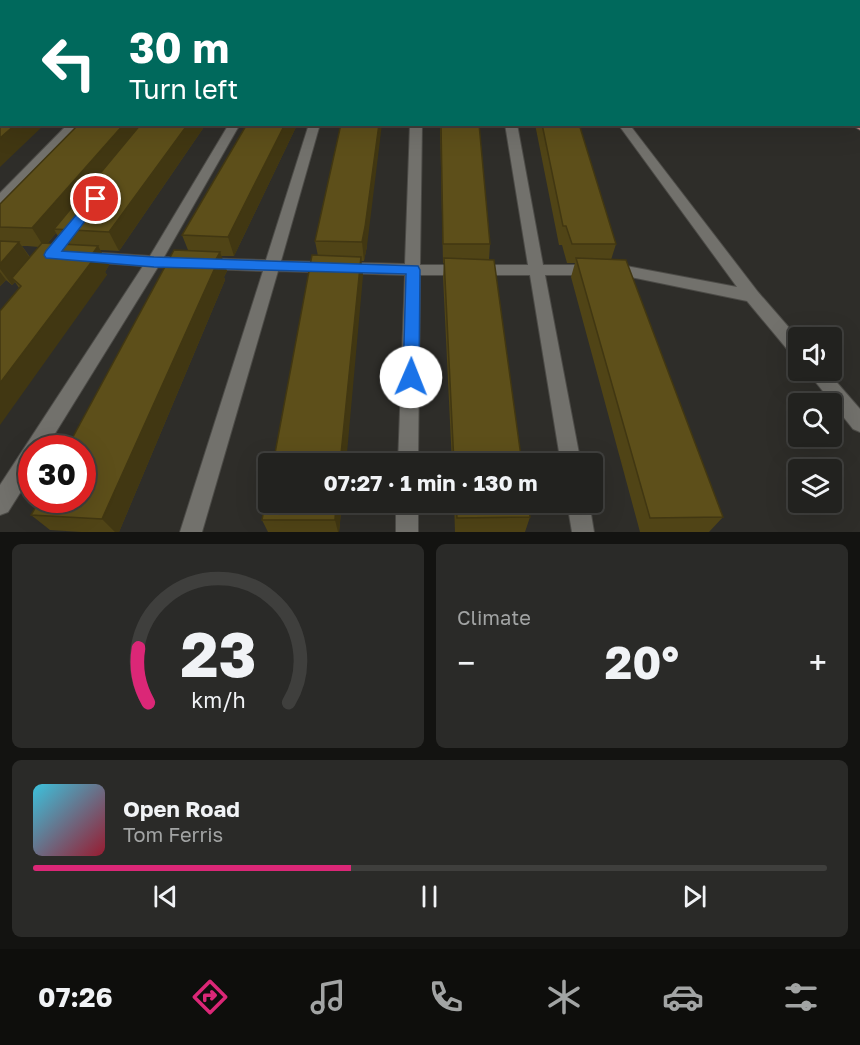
<!DOCTYPE html>
<html lang="en">
<head>
<meta charset="utf-8">
<style>
	:root { --surface:#22221f; --page:#2a2a28; --text:#f1f3f6; --muted:#a2a4a4; --line:#3f3f3d; --accent:#db2777 }
	body { margin:0; font-family:"Golos Text",sans-serif; background:var(--page); color:var(--text); height:100vh; display:flex; flex-direction:column; font-size:22px; white-space:nowrap }
	* { box-sizing:border-box; margin:0 }
	p { font-size:20px; color:var(--muted) }
	.icon { flex:none; width:33px; height:33px; fill:none; stroke:currentColor; stroke-width:2; stroke-linecap:round; stroke-linejoin:round }
	.map { position:relative; height:532px; overflow:hidden }
	.sheet { display:flex; flex-direction:column; gap:12px; padding:12px; background:#131311; flex:1 }
	.sheet>* { flex:none }
	.guide { position:absolute; left:0px; top:0px; width:861px; height:126px; box-shadow:0 6px 24px #0002,0 0 0 2px var(--line); background:#00695c; color:#fff; overflow:hidden }
	.fabs { position:absolute; left:788px; top:327px; display:grid; gap:12px }
	.fabs a { display:grid; place-items:center; width:54px; height:54px; border-radius:6px; background:var(--surface); box-shadow:0 6px 24px #0002,0 0 0 2px var(--line); font-size:30px }
	.speed { position:absolute; left:18px; top:435px; display:flex; gap:12px; font-size:30px; font-weight:700; text-align:center }
	.speed>* { display:grid; place-content:center; width:78px; height:78px; border-radius:50%; background:var(--surface); box-shadow:0 6px 24px #0002,0 0 0 2px var(--line); line-height:1 }
	.speed .limit { border:9px solid #d22; background:#fff; color:#111 }
	.pin { position:absolute; display:grid; place-items:center; width:51px; height:51px; color:#fff; margin:-26px; border:3px solid #fff; border-radius:50%; box-shadow:0 2px 6px #0007 }
	.me { position:absolute; width:66px; margin:-33px; rotate:1deg; stroke-linejoin:round; filter:drop-shadow(0 0 4px #0008) }
	.turn { display:flex; align-items:center; gap:21px; height:126px; padding:0 30px; font-size:27px }
	.turn .icon { width:78px; height:78px; stroke-width:2.5 }
	.turn b { display:block; font-size:42px; line-height:51px }
	.big { font-size:45px; font-weight:700; line-height:1.1 }
	.sheet .card { flex:1; display:flex; flex-direction:column; justify-content:center; gap:9px; min-width:0; padding:0 21px; border-radius:9px; background:var(--page) }
	.sheet .dial { align-items:center; gap:0 }
	.dial svg { height:156px; overflow:visible; fill:none; stroke:var(--line); stroke-width:7; stroke-linecap:round; text-anchor:middle }
	.dial text { fill:var(--text); stroke:none }
	.song { display:flex; align-items:center; gap:18px }
	.cover { width:72px; height:72px; border-radius:9px; background:linear-gradient(135deg,hsl(190 70% 55%),hsl(350 70% 35%)) }
	.played { height:6px; border-radius:3px; background:linear-gradient(90deg,var(--accent) 40%,var(--line) 40%) }
	.keys { display:flex; justify-content:space-around; direction:ltr }
	.heat { display:flex; justify-content:space-between; align-items:center; font-size:33px; direction:ltr }
	.sheet .tiles { flex:1; display:grid; gap:12px; grid-template-columns:1fr 1fr }
	.card:last-child { grid-column:span 2 }
	.trip { position:absolute; left:258px; top:453px; width:345px; height:60px; border-radius:6px; background:var(--surface); box-shadow:0 6px 24px #0002,0 0 0 2px var(--line); font-weight:700; line-height:60px; text-align:center }
	.dock { display:flex; height:96px; justify-content:space-around; align-items:center; background:#0e0e0c; color:var(--muted) }
	.dock .icon { width:42px; height:42px }
	.dock .on { color:var(--accent) }
	.dock b { font-size:27px; color:var(--text) }
	.map>svg:first-child { display:block }
</style>
</head>
<body>
<div class="map">
<svg width="860" height="532" viewBox="0 0 860 532">
	<rect width="100%" height="100%" fill="#2e2d29"/>
	<g fill="none" stroke-linecap="round" stroke-linejoin="round">
		<defs>
			<g id="minor">
				<path d="M 491,0 L 501,0 L 503,2 L 492,2 Z"/>
				<path d="M 68,124 L 80,124 L 5,204 L 0,205 L 0,193 Z"/>
				<path d="M 229,124 L 240,124 L 164,257 L 266,260 L 309,124 L 320,124 L 281,261 L 405,264 L 410,124 L 422,124 L 420,265 L 528,265 L 505,124 L 517,124 L 543,265 L 621,265 L 737,287 L 618,124 L 629,124 L 758,292 L 798,338 L 798,357 L 792,355 L 747,301 L 621,275 L 545,275 L 581,464 L 561,464 L 530,275 L 420,275 L 418,464 L 398,464 L 405,275 L 278,271 L 202,532 L 180,532 L 263,271 L 158,267 L 46,448 L 32,448 L 32,474 L 8,512 L 0,515 L 0,485 L 143,266 L 87,262 L 80,257 L 87,252 L 150,256 Z"/>
				<path d="M 806,370 L 826,370 L 860,409 L 860,432 L 853,429 Z"/>
				<rect x="396" y="502" width="22" height="30"/>
				<path d="M 567,502 L 589,502 L 594,532 L 572,532 Z"/>
			</g>
			<g id="major">
				<rect x="639" y="0" width="8" height="2"/>
				<rect x="656" y="0" width="8" height="2"/>
				<path d="M 831,0 L 842,0 L 844,2 L 832,2 Z"/>
				<path d="M 860,122 L 860,130 L 850,124 L 860,124 Z"/>
			</g>
			<g id="highway">
				<path d="M 750,0 L 763,0 L 764,2 L 751,2 Z"/>
				<path d="M 780,0 L 793,0 L 794,2 L 781,2 Z"/>
				<path d="M 800,0 L 813,0 L 814,2 L 801,2 Z"/>
			</g>
		</defs>
		<use href="#minor" stroke="#4c4b47" stroke-width="2"/>
		<use href="#major" stroke="#4c4b47" stroke-width="2"/>
		<use href="#highway" stroke="#4c4b47" stroke-width="2"/>
		<use href="#minor" fill="#72716c" fill-rule="evenodd"/>
		<use href="#major" fill="#be7f7c" fill-rule="evenodd"/>
		<use href="#highway" fill="#f08886" fill-rule="evenodd"/>
	</g>
	<g fill="#504416" fill-rule="evenodd">
		<path d="M 79,124 L 206,124 L 119,251 L 100,250 L 109,265 L 105,272 L 107,275 L 19,288 L 15,282 L 12,285 L 6,280 L 0,286 L 0,204 ZM 56,233 L 63,244 L 47,244 ZM 22,246 L 27,246 L 39,247 L 30,257 Z"/>
		<path d="M 341,124 L 367,246 L 364,261 L 361,261 L 363,276 L 318,256 L 315,241 Z"/>
		<path d="M 440,124 L 479,124 L 490,244 L 489,260 L 522,464 L 452,464 L 443,277 L 444,263 L 443,263 Z"/>
		<path d="M 535,124 L 579,124 L 616,244 L 611,260 L 723,517 L 709,532 L 640,532 L 571,277 L 575,263 L 567,263 L 562,245 L 559,245 Z"/>
		<path d="M 296,127 L 234,256 L 221,256 L 227,271 L 224,277 L 225,280 L 119,532 L 81,532 L 50,530 L 31,515 L 188,250 L 182,235 Z"/>
		<path d="M 268,502 L 342,502 L 339,532 L 268,532 L 262,520 Z"/>
		<path d="M 454,502 L 528,502 L 530,517 L 525,532 L 455,532 Z"/>
	</g>
	<g fill="#413712">
		<path d="M 16,124 L 45,124 L 0,167 L 0,138 Z"/>
		<path d="M 124,124 L 147,124 L 54,229 L 56,233 L 44,247 L 32,228 Z"/>
		<path d="M 188,124 L 206,124 L 119,251 L 109,232 Z"/>
		<path d="M 285,124 L 295,124 L 296,127 L 234,256 L 228,237 Z"/>
		<path d="M 379,124 L 382,124 L 367,246 L 364,261 L 362,242 Z"/>
		<path d="M 19,242 L 32,261 L 12,278 L 15,282 L 12,285 L 0,269 L 0,264 Z"/>
		<path d="M 98,246 L 109,265 L 105,272 L 107,275 L 0,425 L 0,383 Z"/>
		<path d="M 220,252 L 227,271 L 224,277 L 225,280 L 119,532 L 115,532 L 102,519 Z"/>
		<path d="M 361,257 L 363,276 L 346,464 L 340,464 Z"/>
		<path d="M 0,272 L 6,280 L 0,286 Z"/>
		<path d="M 336,502 L 342,502 L 339,532 L 338,532 L 335,520 Z"/>
	</g>
	<g fill="#5d4f1a" stroke="#413712" stroke-width="1.5">
		<path d="M 0,96 L 2,96 L 2,124 L 16,124 L 0,138 Z"/>
		<path d="M 79,124 L 124,124 L 32,228 L 0,227 L 0,204 Z"/>
		<path d="M 141,124 L 188,124 L 109,232 L 54,229 Z"/>
		<path d="M 247,124 L 285,124 L 228,237 L 182,235 Z"/>
		<path d="M 341,124 L 379,124 L 365,227 L 362,242 L 315,241 Z"/>
		<path d="M 441,124 L 479,124 L 490,244 L 443,244 Z"/>
		<path d="M 542,124 L 579,124 L 616,244 L 572,244 L 566,226 L 563,226 Z"/>
		<path d="M 0,241 L 19,242 L 0,264 Z"/>
		<path d="M 42,243 L 98,246 L 91,256 L 96,256 L 0,383 L 0,311 L 21,286 L 12,278 Z"/>
		<path d="M 174,250 L 220,252 L 215,261 L 218,261 L 102,519 L 31,515 L 40,500 L 82,500 L 82,448 L 67,448 Z"/>
		<path d="M 312,255 L 361,257 L 340,464 L 273,464 Z"/>
		<path d="M 444,258 L 494,260 L 522,464 L 454,464 Z"/>
		<path d="M 576,258 L 626,260 L 723,517 L 650,518 Z"/>
		<path d="M 268,485 L 268,502 L 336,502 L 335,520 L 262,520 Z"/>
		<path d="M 456,502 L 528,502 L 530,517 L 457,518 Z"/>
	</g>
	<path fill="#1a73e8" stroke="#114b97" stroke-width="1.5" d="M 96,195 L 102,199 L 62,251 L 154,257 L 418,266 L 420,270 L 419,377 L 416,382 L 411,384 L 405,382 L 403,377 L 406,274 L 154,267 L 46,258 L 44,255 L 46,251 L 92,196 Z"/>
</svg>
<div class="fabs">
<a><svg class="icon" aria-label="sound" viewBox="0 0 24 24"><path d="M4 9h4l5-4v14l-5-4H4zM17 9q2 3 0 6"/></svg></a>
<a><svg class="icon" aria-label="search" viewBox="0 0 24 24"><circle cx="10" cy="10" r="6"/><path d="M15 15l6 6"/></svg></a>
<a><svg class="icon" aria-label="layers" viewBox="0 0 24 24"><path d="M12 4l9 5-9 5-9-5zM3 14l9 5 9-5"/></svg></a>
</div>
<div class="speed"><div class="limit">30</div></div>
<div class="pin" style="left:96px;top:199px;background:#d93025"><svg class="icon" aria-label="arrive" viewBox="0 0 24 24"><path d="M6 21V4h12l-3 4 3 4H6"/></svg></div>
<svg class="me" style="left:411px;top:377px" viewBox="-20 -20 40 40"><circle r="19" fill="#fff"/><path d="M0-13L10 11 0 6-10 11z" fill="#1a73e8"/></svg>
<div class="trip">07:27 · 1 min · 130 m</div>
<div class="guide">
<div class="turn"><svg class="icon" aria-label="left" viewBox="0 0 24 24"><path d="M17 20v-9H6M10 6l-5 5 5 5"/></svg><div><b>30 m</b>Turn left</div></div>
</div>
</div>
<section class="sheet">
<div class="tiles">
<div class="card dial"><svg viewBox="0 0 100 80">
<path d="M14 69A42 42 0 1 1 86 69"/>
<path d="M14 69A42 42 0 0 1 9 41" stroke="#db2777"/>
<text x="50" y="56" font-size="32" font-weight="700">23</text>
<text x="50" y="72" font-size="11">km/h</text>
</svg></div>
<div class="card"><p>Climate</p>
<div class="heat"><a>−</a><b class="big">20°</b><a>+</a></div>
</div>
<div class="card">
<div class="song"><i class="cover"></i><div><b>Open Road</b><p>Tom Ferris</p></div></div>
<div class="played"></div>
<div class="keys"><svg class="icon" aria-label="previous" viewBox="0 0 24 24"><path d="M18 5L8 12l10 7zM5 5v14"/></svg><svg class="icon" aria-label="pause" viewBox="0 0 24 24"><path d="M8 5v14M16 5v14"/></svg><svg class="icon" aria-label="next" viewBox="0 0 24 24"><path d="M6 5l10 7-10 7zM19 5v14"/></svg></div>
</div>
</div>
</section>
<nav class="dock">
<b>07:26</b>
<svg class="icon on" aria-label="directions" viewBox="0 0 24 24"><path d="M12 3l9 9-9 9-9-9zM9 14v-3h6M13 9l2 2-2 2"/></svg>
<svg class="icon" aria-label="music" viewBox="0 0 24 24"><path d="M9 18V5l10-2v13"/><circle cx="6" cy="18" r="3"/><circle cx="16" cy="16" r="3"/></svg>
<svg class="icon" aria-label="phone" viewBox="0 0 24 24"><path d="M5 4h4l2 5-3 2q2 4 5 5l2-3 5 2v4C11 20 4 13 5 4z"/></svg>
<svg class="icon" aria-label="climate" viewBox="0 0 24 24"><path d="M12 3v18M4 7l16 10M4 17L20 7"/></svg>
<svg class="icon" aria-label="car" viewBox="0 0 24 24"><path d="M5 17H2v-5l4-1 3-4h7l3 4 3 1v5h-3M9 17h6M6 11h13"/><circle cx="7" cy="17" r="2"/><circle cx="17" cy="17" r="2"/></svg>
<svg class="icon" aria-label="filters" viewBox="0 0 24 24"><path d="M4 7h16M4 17h16"/><circle cx="9" cy="7" r="2"/><circle cx="15" cy="17" r="2"/></svg>
</nav>
</body>
</html>
